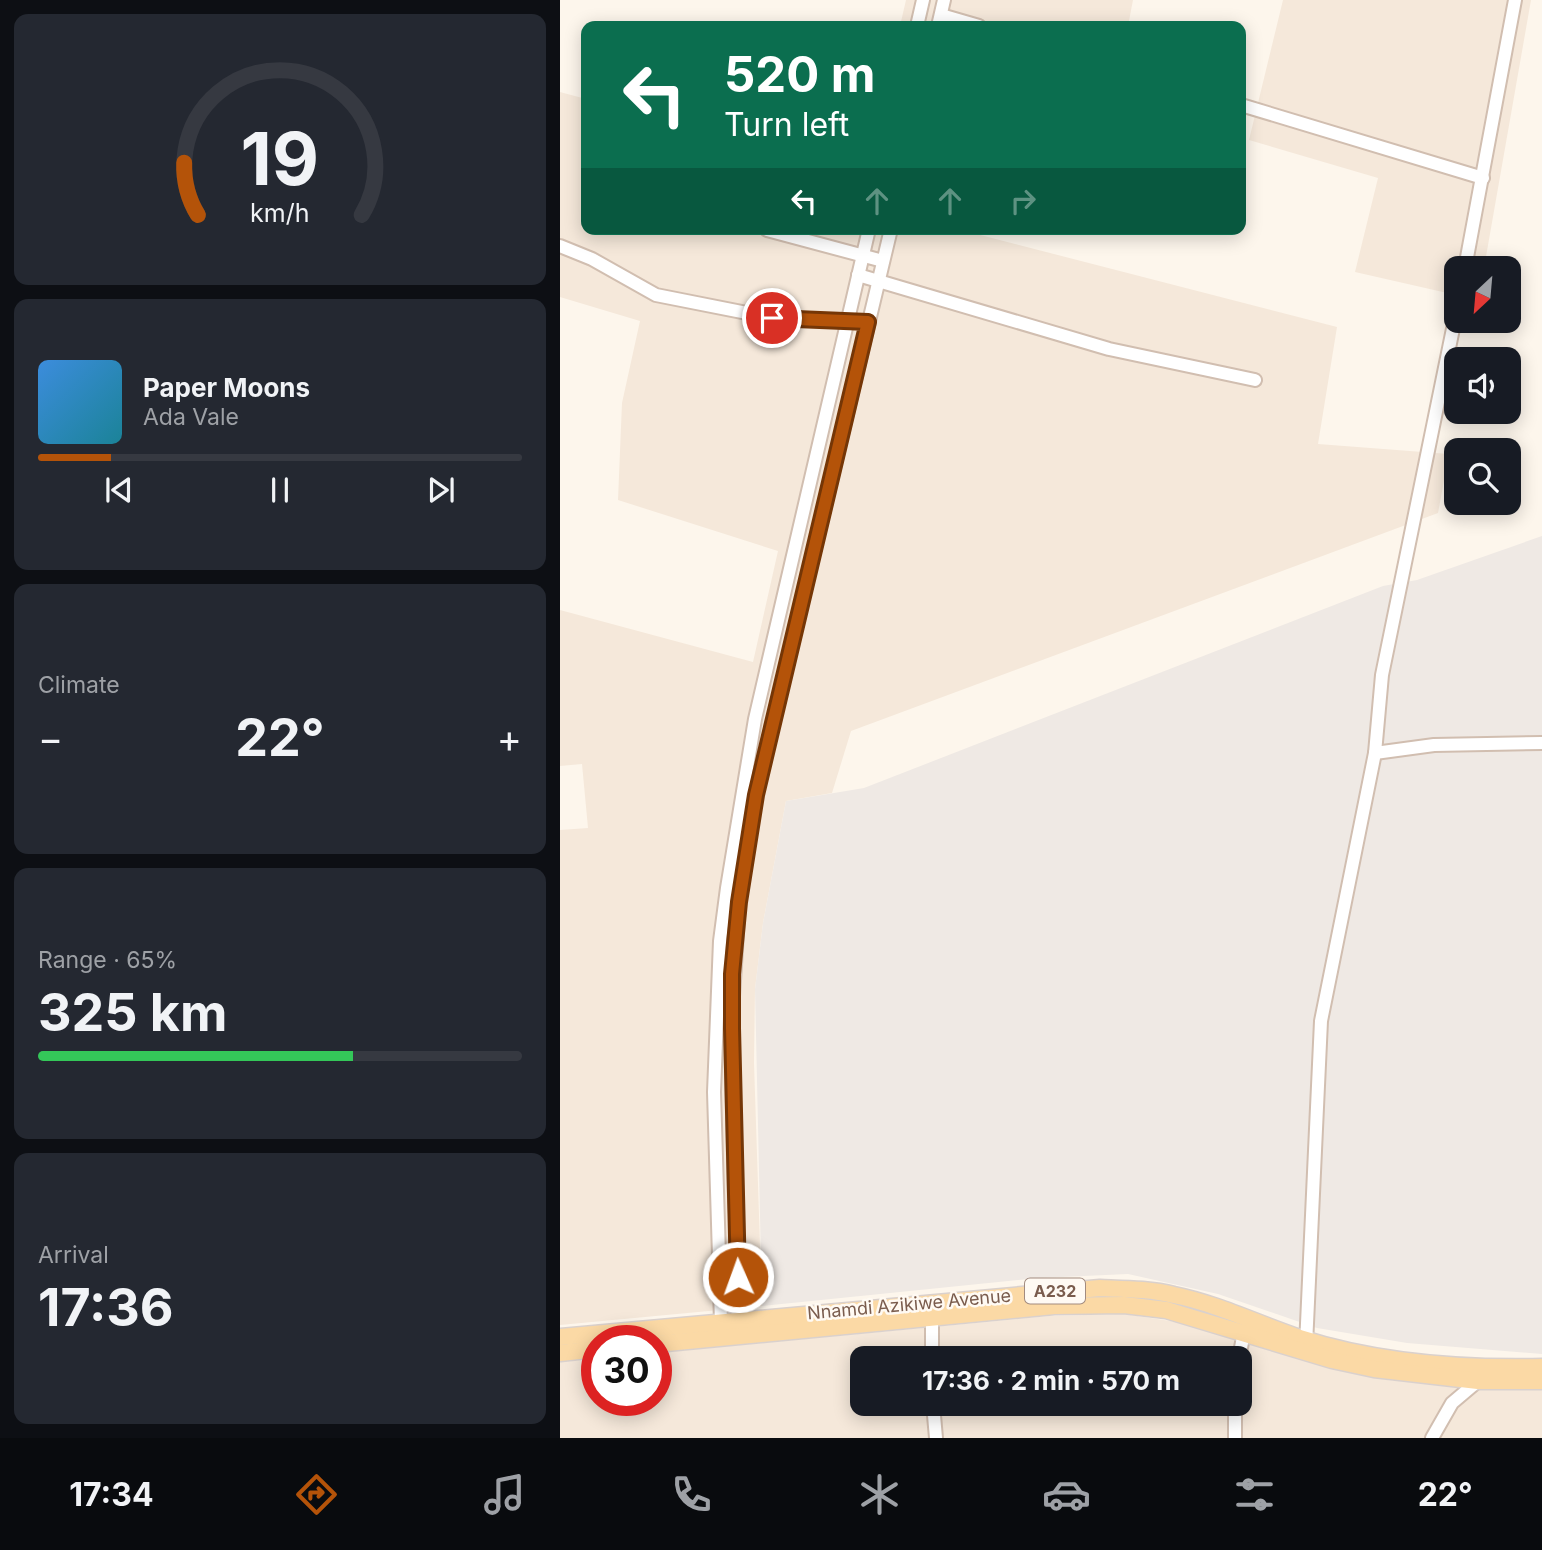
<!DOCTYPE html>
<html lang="en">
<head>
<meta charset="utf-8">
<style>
	:root { --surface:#171b24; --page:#242831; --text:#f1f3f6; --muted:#9ea1a6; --line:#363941; --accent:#b45309 }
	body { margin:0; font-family:Inter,sans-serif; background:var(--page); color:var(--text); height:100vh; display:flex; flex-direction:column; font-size:26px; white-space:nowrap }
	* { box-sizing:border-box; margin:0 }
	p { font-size:23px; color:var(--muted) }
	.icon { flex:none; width:38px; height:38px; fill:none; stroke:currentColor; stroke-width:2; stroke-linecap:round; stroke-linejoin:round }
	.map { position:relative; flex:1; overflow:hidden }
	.side { display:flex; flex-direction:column; gap:14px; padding:14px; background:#0d0f14; width:560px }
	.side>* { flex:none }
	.guide { position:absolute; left:21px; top:21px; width:665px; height:214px; border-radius:14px; box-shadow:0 4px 18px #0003; background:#0b6e4f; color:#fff; overflow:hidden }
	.needle { width:46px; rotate:206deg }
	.fabs { position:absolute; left:884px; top:256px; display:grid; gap:14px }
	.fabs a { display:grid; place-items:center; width:77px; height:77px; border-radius:14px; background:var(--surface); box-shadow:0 4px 18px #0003; font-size:35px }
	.speed { position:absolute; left:21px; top:1325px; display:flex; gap:14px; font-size:35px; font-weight:700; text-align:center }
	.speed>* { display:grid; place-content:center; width:91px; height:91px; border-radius:50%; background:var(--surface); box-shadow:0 4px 18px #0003; line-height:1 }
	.speed .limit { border:10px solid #d22; background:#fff; color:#111 }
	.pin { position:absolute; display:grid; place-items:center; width:60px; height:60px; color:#fff; margin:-30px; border:4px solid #fff; border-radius:50%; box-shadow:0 2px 7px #0007 }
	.me { position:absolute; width:77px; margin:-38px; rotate:358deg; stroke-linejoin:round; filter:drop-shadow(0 0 5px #0008) }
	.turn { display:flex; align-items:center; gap:24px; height:147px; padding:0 28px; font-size:32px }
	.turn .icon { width:91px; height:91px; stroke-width:2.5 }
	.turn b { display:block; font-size:49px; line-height:60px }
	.lanes { display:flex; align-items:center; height:66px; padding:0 28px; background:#0003; justify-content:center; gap:35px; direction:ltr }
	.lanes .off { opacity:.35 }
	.big { font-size:52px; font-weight:700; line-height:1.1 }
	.side .tile { flex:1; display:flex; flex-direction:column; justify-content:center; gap:10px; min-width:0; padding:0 24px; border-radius:14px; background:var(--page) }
	.side .dial { align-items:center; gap:0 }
	.dial svg { height:182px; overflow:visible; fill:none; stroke:var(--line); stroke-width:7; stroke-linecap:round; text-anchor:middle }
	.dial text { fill:var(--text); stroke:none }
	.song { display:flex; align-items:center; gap:21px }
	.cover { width:84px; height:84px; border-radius:10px; background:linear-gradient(135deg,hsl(210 70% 55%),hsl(190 70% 35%)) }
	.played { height:7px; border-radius:4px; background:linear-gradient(90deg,var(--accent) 15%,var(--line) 15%) }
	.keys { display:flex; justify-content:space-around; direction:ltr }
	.heat { display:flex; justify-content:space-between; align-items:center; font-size:38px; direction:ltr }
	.charge { height:10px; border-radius:5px; background:linear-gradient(90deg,#34c759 65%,var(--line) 0) }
	.trip { position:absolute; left:290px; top:1346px; width:402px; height:70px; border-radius:14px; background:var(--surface); box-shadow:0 4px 18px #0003; font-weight:700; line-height:70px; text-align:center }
	.menu { display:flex; height:112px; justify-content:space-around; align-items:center; background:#090b0e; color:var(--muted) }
	.menu .icon { width:49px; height:49px }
	.menu .active { color:var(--accent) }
	.menu b { font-size:32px; color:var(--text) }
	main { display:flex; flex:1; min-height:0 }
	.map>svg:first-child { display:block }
</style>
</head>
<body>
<main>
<section class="side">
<div class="tile dial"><svg viewBox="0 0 100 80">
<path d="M14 69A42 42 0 1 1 86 69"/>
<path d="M14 69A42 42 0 0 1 8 46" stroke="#b45309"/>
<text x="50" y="56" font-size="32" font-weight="700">19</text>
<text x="50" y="72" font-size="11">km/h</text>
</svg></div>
<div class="tile">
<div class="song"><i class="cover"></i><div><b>Paper Moons</b><p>Ada Vale</p></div></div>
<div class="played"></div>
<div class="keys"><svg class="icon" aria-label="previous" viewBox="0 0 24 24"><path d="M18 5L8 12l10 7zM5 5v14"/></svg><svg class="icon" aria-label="pause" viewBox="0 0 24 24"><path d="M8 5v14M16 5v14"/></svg><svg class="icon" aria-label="next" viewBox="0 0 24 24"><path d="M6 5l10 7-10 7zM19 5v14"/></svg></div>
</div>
<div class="tile"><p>Climate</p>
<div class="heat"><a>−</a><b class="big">22°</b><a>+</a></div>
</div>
<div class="tile"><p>Range · 65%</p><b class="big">325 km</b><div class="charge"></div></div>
<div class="tile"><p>Arrival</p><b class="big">17:36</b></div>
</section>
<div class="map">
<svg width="982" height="1438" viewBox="0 0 982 1438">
	<rect width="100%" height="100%" fill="#fdf6ec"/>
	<g fill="#f5e8da" fill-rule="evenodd">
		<path d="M 346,0 L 573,0 L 568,26 L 340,26 Z"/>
		<path d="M 723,0 L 971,0 L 924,268 L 896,268 L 896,295 L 795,272 L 818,178 L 689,140 Z"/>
		<path d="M 0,92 L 26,99 L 26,229 L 397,229 L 777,327 L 758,444 L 889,454 L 878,513 L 291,731 L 272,793 L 226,801 L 203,923 L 195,989 L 194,1063 L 202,1306 L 0,1325 L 0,830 L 28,828 L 22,764 L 0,766 L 0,610 L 193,662 L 218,551 L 58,500 L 62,403 L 80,321 L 0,297 Z"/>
		<path d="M 564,1314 L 617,1322 L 735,1357 L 828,1380 L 929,1389 L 982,1389 L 982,1438 L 0,1438 L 0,1362 L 37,1359 L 37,1400 L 96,1400 L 96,1353 L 489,1316 ZM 303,1358 L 681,1358 L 681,1404 L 303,1404 Z"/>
	</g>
	<path fill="#efe9e4" d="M 982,536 L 982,1354 L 847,1343 L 757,1328 L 658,1294 L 568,1274 L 479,1278 L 202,1306 L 195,989 L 203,923 L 226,801 L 304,788 L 823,586 L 857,580 Z"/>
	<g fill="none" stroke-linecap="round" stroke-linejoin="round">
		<defs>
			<g id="minor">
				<path d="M 381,15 L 419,26"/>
				<path d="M 357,26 L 363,0"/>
				<path d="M 378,26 L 384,0"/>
				<path d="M 681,105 L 923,178"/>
				<path d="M 207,230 L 323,261"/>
				<path d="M 0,246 L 32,259 L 96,295 L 212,318 L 308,322"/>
				<path d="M 905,268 L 955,0"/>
				<path d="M 298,275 L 549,349 L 695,380"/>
				<path d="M 815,753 L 874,745 L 982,743"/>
				<path d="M 183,1320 L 175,1199 L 171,1028 L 179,902 L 196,795 L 331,229"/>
				<path d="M 161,1322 L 154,1092 L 160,941 L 167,888 L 195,719 L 309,229"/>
				<path d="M 746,1345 L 761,1021 L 815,753 L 822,675 L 896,314"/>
				<path d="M 372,1358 L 372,1318"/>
				<path d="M 679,1358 L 684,1332"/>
				<path d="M 373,1404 L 376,1438"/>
				<path d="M 675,1404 L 675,1438"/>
				<path d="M 872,1438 L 892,1403 L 918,1381"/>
			</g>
			<g id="major">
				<path d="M 0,1337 L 540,1288 C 565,1289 590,1289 614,1295 C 658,1304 698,1324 740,1338 C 818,1363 900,1369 982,1367"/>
				<path d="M 96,1344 L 494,1306 L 564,1305 L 606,1310 L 772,1360 L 814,1369 L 918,1381 L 982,1381"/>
				<path d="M 0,1353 L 37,1349"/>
			</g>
		</defs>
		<use href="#minor" stroke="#d1beb0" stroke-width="16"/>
		<use href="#major" stroke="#dad1cd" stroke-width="19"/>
		<use href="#minor" stroke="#fff" stroke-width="12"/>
		<use href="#major" stroke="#fbd9a5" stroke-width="16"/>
	</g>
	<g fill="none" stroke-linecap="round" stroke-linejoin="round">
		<defs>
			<path id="route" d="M 178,1277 L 172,1028 L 172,974 L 179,902 L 196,795 L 308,322 L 212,318"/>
		</defs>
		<use href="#route" stroke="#753606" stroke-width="18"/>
		<use href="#route" stroke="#b45309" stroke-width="12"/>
	</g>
	<g text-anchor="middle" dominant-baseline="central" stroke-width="5" stroke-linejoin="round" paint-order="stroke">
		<rect fill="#fffaf3" stroke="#a28b7f" stroke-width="2" x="465" y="1278.5" width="60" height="25" rx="5"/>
		<g font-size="16" font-weight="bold" fill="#7a5c4d">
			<text x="495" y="1291">A232</text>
		</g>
		<g font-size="18" fill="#7a5c4d" stroke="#fffaf3">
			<text transform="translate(349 1304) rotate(-5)">Nnamdi Azikiwe Avenue</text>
		</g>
	</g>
</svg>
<div class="fabs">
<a><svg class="needle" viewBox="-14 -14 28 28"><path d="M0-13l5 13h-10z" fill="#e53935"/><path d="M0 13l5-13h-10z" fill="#9ea1a6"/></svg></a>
<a><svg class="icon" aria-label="sound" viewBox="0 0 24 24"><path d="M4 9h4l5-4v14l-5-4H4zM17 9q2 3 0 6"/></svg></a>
<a><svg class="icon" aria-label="search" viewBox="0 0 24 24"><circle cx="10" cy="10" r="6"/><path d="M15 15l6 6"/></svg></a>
</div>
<div class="speed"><div class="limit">30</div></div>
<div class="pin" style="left:212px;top:318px;background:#d93025"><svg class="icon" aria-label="arrive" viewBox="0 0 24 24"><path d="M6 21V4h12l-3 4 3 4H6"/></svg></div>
<svg class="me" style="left:178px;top:1277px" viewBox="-20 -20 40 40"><circle r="17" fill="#b45309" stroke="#fff" stroke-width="3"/><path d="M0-11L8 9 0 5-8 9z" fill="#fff"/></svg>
<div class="trip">17:36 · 2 min · 570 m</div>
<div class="guide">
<div class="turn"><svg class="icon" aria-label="left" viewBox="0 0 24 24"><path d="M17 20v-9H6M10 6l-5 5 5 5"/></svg><div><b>520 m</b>Turn left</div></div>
<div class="lanes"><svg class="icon" aria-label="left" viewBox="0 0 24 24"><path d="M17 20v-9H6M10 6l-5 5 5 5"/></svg><svg class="icon off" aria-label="ahead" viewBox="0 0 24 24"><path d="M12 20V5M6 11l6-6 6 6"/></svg><svg class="icon off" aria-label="ahead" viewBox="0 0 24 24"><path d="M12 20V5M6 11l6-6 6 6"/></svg><svg class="icon off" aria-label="right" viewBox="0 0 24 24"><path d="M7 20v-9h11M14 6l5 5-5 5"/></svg></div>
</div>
</div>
</main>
<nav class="menu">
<b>17:34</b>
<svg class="icon active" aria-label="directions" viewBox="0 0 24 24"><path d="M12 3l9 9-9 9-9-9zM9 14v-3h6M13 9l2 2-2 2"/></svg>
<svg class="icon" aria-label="music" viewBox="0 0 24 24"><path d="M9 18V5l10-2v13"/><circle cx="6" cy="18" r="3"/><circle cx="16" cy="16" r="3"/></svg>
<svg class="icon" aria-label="phone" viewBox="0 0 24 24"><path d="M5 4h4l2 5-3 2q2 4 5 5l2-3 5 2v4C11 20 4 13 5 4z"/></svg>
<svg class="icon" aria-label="climate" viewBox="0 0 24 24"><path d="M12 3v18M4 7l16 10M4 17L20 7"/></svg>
<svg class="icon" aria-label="car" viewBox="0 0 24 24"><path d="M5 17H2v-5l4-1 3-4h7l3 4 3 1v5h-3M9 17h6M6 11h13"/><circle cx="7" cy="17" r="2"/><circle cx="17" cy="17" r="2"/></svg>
<svg class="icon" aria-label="filters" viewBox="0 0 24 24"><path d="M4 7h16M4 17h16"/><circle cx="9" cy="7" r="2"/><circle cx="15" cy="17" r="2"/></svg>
<b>22°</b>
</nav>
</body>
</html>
